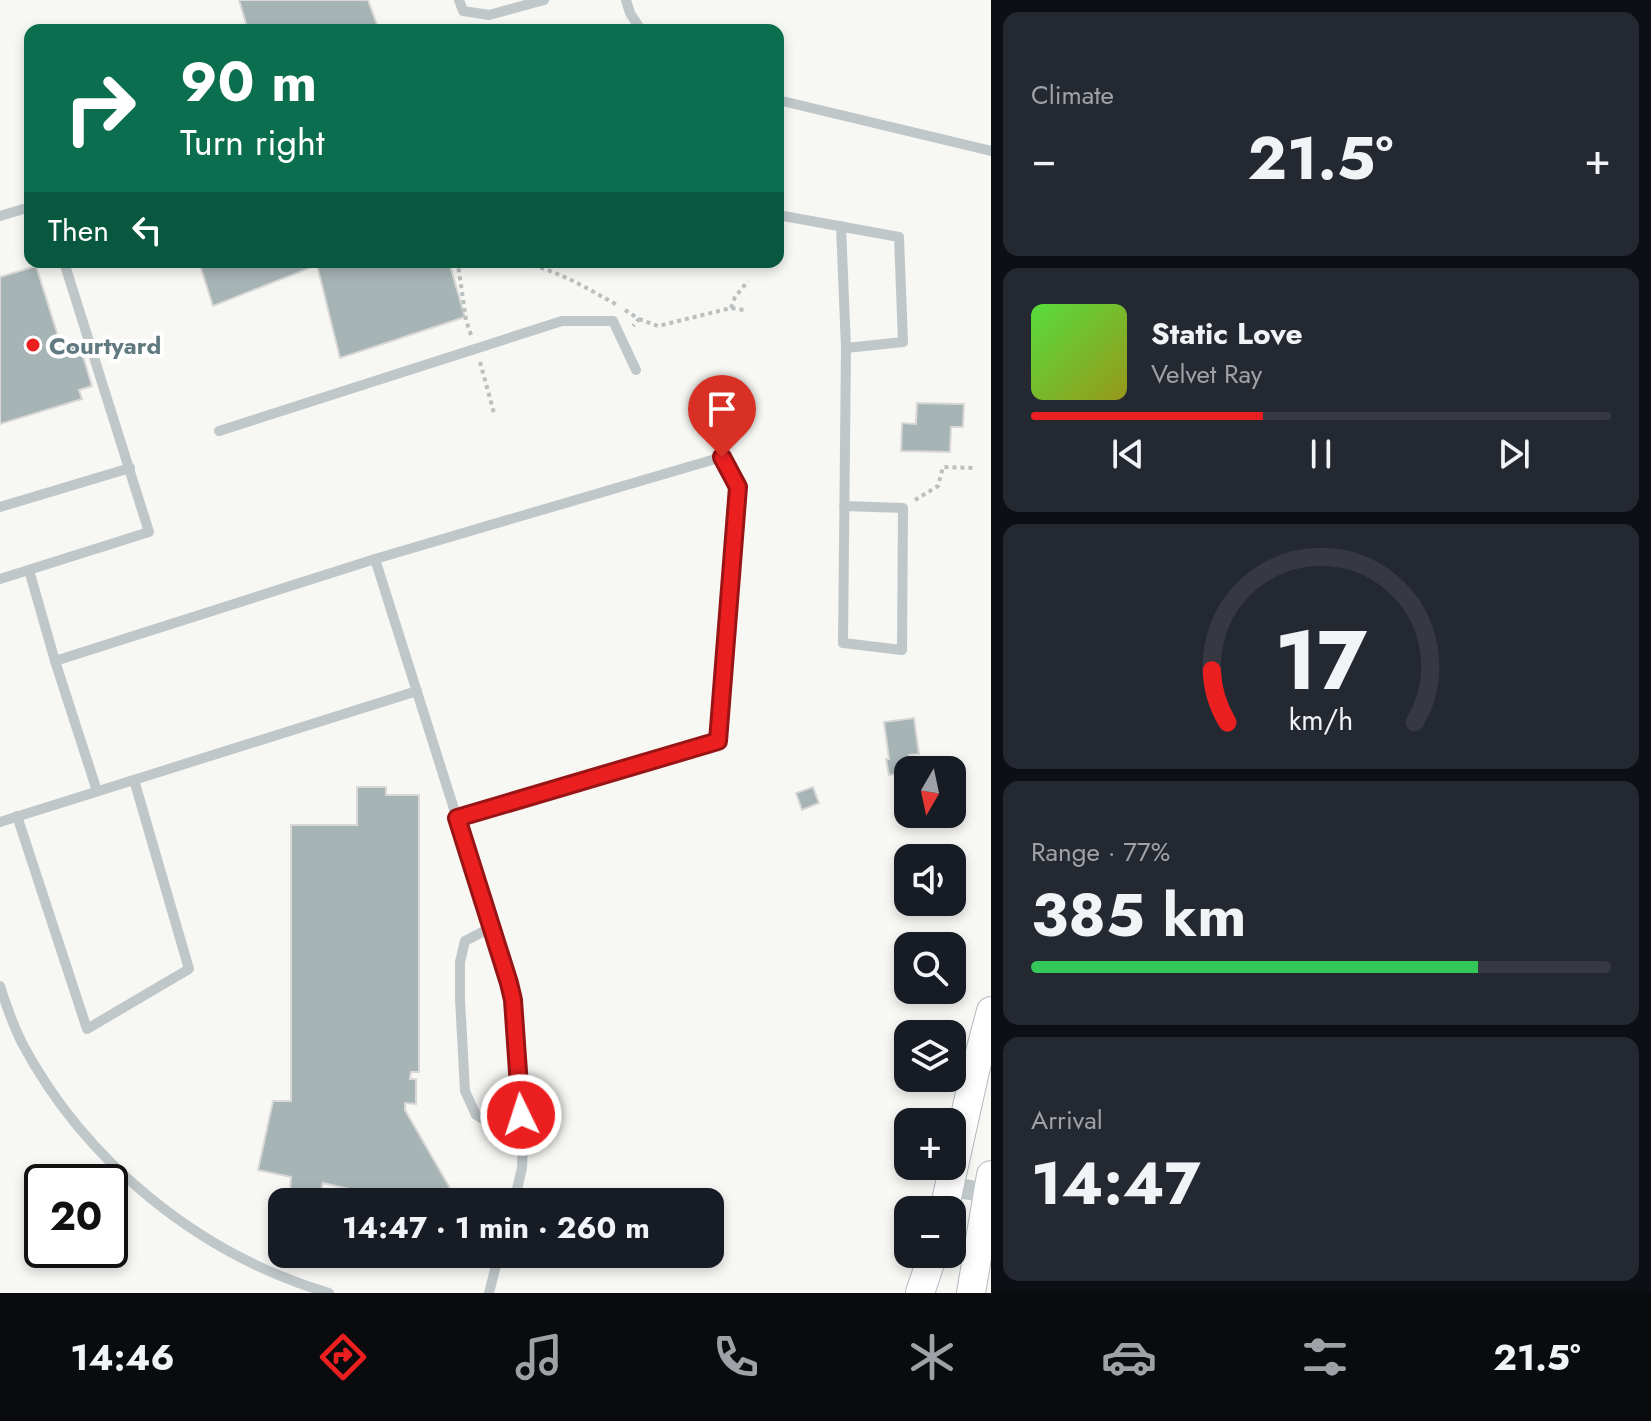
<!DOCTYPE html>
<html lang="en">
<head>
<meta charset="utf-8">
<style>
	:root { --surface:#171b24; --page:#242831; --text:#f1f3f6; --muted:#9ea1a6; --line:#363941; --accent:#ec1f20 }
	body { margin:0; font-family:Jost,sans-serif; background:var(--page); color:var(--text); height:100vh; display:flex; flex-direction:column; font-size:30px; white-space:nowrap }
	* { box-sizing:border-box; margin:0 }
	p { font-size:26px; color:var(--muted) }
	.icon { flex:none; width:44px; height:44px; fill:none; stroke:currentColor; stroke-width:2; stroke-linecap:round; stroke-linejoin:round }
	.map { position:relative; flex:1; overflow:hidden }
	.sheet { display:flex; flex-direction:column; gap:12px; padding:12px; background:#0d0f14; width:660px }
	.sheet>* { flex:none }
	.top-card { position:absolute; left:24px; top:24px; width:760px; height:244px; border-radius:16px; box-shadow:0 4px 12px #0003; background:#0b6e4f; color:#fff; overflow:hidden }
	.needle { width:52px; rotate:189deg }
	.fabs { position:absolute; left:894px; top:756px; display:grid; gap:16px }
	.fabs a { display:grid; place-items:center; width:72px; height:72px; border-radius:16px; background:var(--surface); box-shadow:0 4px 12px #0003; font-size:40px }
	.speed { position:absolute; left:24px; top:1164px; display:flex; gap:16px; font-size:40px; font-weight:700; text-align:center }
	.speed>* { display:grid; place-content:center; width:104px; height:104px; border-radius:50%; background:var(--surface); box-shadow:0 4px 12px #0003; line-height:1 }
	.speed .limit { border:4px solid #111; border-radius:12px; background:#fff; color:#111 }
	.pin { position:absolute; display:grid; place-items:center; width:68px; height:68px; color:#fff; margin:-82px -34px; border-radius:50% 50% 50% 0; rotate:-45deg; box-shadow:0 0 8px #0007 }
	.pin .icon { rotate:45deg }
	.me { position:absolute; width:88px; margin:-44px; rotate:356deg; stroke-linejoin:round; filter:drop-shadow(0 0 6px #0008) }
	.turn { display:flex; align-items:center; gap:28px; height:168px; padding:0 24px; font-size:36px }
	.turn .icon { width:104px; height:104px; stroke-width:2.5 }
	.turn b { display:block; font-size:56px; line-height:68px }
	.then { display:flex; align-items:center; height:76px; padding:0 24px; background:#0003; gap:16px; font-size:30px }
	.big { font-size:60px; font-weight:700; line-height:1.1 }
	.sheet .tile { flex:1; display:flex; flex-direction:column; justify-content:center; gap:12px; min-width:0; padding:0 28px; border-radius:16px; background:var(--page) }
	.sheet .dial { align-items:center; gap:0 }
	.dial svg { height:208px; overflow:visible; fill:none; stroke:var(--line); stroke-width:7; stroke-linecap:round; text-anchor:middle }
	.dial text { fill:var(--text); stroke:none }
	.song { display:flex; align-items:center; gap:24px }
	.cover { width:96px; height:96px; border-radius:12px; background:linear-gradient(135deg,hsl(110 70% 55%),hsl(60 70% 35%)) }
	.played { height:8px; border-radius:4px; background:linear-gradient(90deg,var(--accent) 40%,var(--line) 40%) }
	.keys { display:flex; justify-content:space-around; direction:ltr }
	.heat { display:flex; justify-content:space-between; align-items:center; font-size:44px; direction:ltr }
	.charge { height:12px; border-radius:6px; background:linear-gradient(90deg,#34c759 77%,var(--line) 0) }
	.trip { position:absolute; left:268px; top:1188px; width:456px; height:80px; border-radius:16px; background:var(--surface); box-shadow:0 4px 12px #0003; font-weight:700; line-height:80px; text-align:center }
	.tab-bar { display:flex; height:128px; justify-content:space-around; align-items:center; background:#090b0e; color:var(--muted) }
	.tab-bar .icon { width:56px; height:56px }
	.tab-bar .selected { color:var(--accent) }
	.tab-bar b { font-size:36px; color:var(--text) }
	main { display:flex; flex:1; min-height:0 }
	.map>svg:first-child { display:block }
</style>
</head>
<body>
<main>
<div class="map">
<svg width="991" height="1293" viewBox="0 0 991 1293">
	<rect width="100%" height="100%" fill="#f7f7f4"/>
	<g fill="#a7b4b6" stroke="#d9d8d7" stroke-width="2">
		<path d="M 239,0 L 368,0 L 379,30 L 248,30 Z"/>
		<path d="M 199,262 L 449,262 L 465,317 L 340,358 L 317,265 L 213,306 Z"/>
		<path d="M 36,266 L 59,339 L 64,337 L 67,347 L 79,343 L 92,386 L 79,390 L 82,399 L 0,424 L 0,277 Z"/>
		<path d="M 917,403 L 964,404 L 963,427 L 951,427 L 950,452 L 901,451 L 902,423 L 916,424 Z"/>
		<path d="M 914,718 L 919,754 L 909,755 L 911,770 L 908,770 L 908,773 L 889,775 L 886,759 L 889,759 L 884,722 Z"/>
		<path d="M 357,787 L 386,787 L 386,795 L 419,795 L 419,1072 L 411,1072 L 410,1079 L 416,1079 L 416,1104 L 405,1103 L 405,1110 L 458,1202 L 404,1202 L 323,1183 L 321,1192 L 290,1191 L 291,1177 L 258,1170 L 273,1101 L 291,1101 L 291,825 L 357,825 Z"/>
		<path d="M 813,787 L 819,803 L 802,810 L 796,793 Z"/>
	</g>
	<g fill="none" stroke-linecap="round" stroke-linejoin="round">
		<defs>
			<g id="secondary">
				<path d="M 944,1210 L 975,1071 L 991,1011"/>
				<path d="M 920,1293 L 933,1254"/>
				<path d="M 971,1293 L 991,1175"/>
			</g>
		</defs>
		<use href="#secondary" stroke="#b2bbbe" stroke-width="30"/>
		<g stroke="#babfc0" stroke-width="4" stroke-dasharray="4 4" stroke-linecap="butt">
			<path d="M 517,262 C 554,268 585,287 617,305"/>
			<path d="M 731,308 L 735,297 L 748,281"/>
			<path d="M 625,310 L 639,319 L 633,326"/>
			<path d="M 639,319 L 658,326 L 731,308 L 744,310"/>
			<path d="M 471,335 L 466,320 L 458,265 L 493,262"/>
			<path d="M 480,362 L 494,413"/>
			<path d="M 915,500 L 938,486 L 943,467 L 976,468"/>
		</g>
		<g stroke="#c0c7c9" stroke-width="10">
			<path d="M 459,0 L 463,11 L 489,15 L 544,0"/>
			<path d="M 626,0 L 630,13 L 641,30"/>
			<path d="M 778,100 L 991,151"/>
			<path d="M 778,215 L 899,237 L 903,342 L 846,348 L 843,643 L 902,650 L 903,508 L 844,506"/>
			<path d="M 0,216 L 30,207"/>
			<path d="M 841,226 L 846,348"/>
			<path d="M 219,431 L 562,321 L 613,321 L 636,370"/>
			<path d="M 0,507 L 130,468"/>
			<path d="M 375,559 L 509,983 L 513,1000 L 523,1146 L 522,1168 L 514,1202"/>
			<path d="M 29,570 L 55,661"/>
			<path d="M 0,579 L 149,532 L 64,262"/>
			<path d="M 97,791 L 55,661 L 375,559 L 722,457 L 738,487 L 718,741 L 457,818"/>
			<path d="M 17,816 L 87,1029 L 189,969 L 134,780"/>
			<path d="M 0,822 L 417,691"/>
			<path d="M 492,927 L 465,941 L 460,962 L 460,999 L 465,1091 L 476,1115 L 523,1143"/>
			<path d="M 0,986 C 6,1005 13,1025 22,1043 C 85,1162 200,1255 329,1293"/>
			<path d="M 489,1293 L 499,1254"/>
		</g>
		<path stroke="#c0c7c9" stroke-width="20" d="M 950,1187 L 991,1193"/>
		<use href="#secondary" stroke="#fff" stroke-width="28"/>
	</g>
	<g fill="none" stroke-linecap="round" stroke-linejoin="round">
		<defs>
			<path id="route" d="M 521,1115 L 513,1000 L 509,983 L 457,818 L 718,741 L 738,487 L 722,457"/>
		</defs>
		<use href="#route" stroke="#991415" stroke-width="20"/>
		<use href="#route" stroke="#ec1f20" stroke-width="14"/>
	</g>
	<circle fill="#ec1f20" stroke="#fff" stroke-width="3" cx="33" cy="345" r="8"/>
	<g text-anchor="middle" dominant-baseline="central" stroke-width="8" stroke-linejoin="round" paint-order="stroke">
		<g font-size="24" font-weight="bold" fill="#617a81" stroke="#fff" text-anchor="start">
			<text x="49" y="345">Courtyard</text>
		</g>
	</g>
</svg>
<div class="fabs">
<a><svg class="needle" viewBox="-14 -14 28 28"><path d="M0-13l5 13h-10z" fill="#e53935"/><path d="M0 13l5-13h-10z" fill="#9ea1a6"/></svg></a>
<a><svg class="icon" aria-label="sound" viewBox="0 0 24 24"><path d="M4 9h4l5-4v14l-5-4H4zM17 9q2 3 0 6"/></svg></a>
<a><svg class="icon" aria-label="search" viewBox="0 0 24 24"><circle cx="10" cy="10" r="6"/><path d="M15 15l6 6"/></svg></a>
<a><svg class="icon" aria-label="layers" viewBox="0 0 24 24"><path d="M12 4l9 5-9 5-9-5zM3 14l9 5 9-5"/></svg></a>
<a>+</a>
<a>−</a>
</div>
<div class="speed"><div class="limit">20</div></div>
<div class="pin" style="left:722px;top:457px;background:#d93025"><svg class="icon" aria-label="arrive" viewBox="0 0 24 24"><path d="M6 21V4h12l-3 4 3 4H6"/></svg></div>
<svg class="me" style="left:521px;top:1115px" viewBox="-20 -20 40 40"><circle r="17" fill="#ec1f20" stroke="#fff" stroke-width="3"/><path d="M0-11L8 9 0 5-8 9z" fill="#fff"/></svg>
<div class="trip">14:47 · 1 min · 260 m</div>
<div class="top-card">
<div class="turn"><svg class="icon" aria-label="right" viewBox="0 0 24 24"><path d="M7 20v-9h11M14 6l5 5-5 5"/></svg><div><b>90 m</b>Turn right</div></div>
<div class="then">Then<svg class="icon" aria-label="left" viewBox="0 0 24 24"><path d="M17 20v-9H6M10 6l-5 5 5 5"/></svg></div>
</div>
</div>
<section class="sheet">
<div class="tile"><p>Climate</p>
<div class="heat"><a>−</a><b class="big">21.5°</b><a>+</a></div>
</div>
<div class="tile">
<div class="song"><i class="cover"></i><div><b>Static Love</b><p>Velvet Ray</p></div></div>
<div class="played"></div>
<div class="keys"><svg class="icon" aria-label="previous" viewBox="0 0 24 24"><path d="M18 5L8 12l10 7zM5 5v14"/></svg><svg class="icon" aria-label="pause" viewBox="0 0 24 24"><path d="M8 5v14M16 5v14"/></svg><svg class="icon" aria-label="next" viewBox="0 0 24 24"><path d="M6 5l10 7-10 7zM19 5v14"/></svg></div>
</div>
<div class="tile dial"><svg viewBox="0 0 100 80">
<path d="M14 69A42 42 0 1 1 86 69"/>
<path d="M14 69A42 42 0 0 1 8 49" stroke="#ec1f20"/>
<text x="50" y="56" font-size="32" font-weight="700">17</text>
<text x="50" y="72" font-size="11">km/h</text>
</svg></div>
<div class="tile"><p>Range · 77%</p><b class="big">385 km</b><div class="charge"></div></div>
<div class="tile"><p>Arrival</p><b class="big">14:47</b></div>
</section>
</main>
<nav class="tab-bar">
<b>14:46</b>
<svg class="icon selected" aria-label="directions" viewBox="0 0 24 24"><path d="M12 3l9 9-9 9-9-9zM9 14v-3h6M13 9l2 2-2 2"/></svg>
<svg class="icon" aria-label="music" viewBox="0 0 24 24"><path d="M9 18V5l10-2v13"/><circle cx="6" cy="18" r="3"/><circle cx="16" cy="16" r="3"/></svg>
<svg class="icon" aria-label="phone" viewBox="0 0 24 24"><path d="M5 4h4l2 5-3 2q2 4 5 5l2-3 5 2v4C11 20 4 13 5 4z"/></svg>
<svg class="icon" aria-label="climate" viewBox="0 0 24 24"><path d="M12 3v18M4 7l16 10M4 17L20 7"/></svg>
<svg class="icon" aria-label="car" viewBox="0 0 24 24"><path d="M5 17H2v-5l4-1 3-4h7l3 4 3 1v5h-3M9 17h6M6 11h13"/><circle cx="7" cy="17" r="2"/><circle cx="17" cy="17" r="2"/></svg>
<svg class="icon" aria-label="filters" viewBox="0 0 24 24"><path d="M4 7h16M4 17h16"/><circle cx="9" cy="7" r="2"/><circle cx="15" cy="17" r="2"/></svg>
<b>21.5°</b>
</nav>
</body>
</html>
